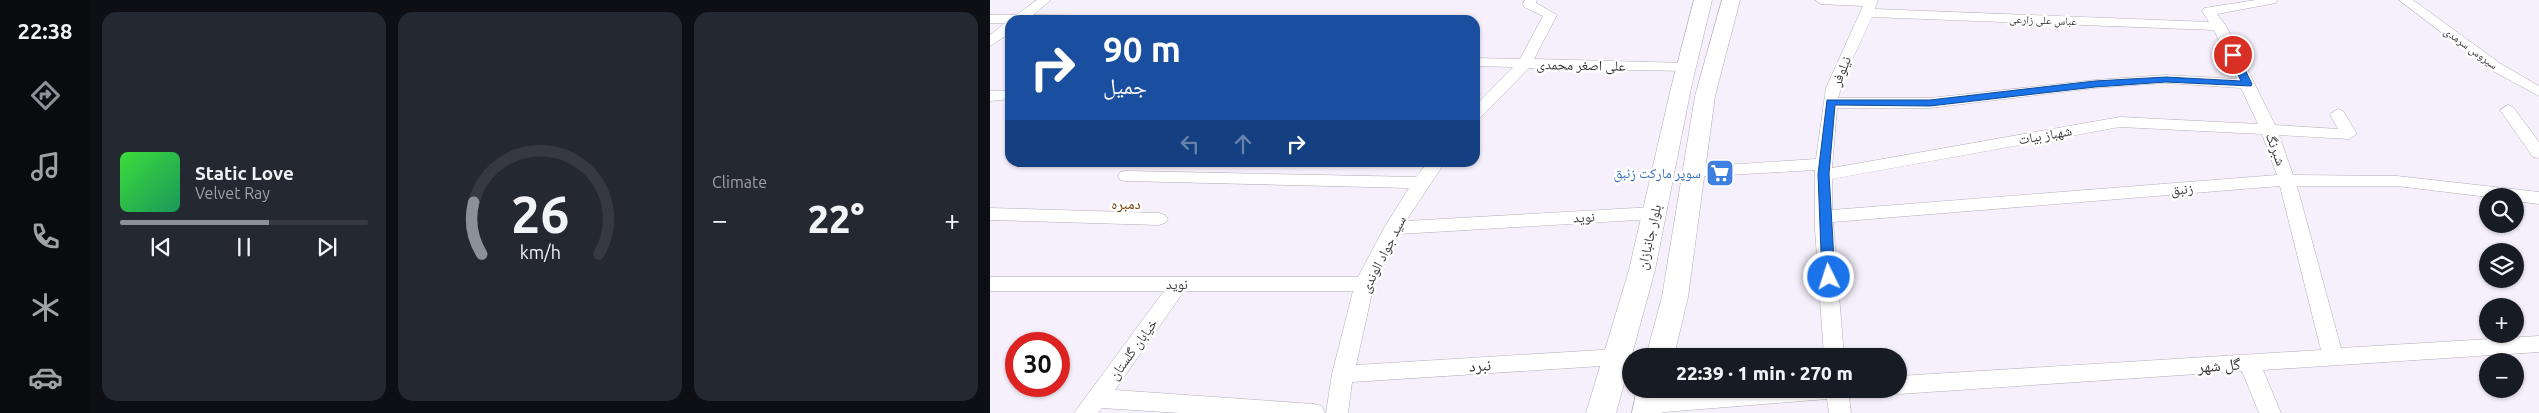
<!DOCTYPE html>
<html lang="en">
<head>
<meta charset="utf-8">
<style>
	:root { --surface:#171b24; --page:#242831; --text:#f1f3f6; --muted:#9ea1a6; --line:#363941; --accent:#8c9099 }
	body { margin:0; font-family:Ubuntu,"Noto Naskh Arabic",sans-serif; background:var(--page); color:var(--text); height:100vh; display:flex; flex-direction:column; font-size:19px; white-space:nowrap }
	* { box-sizing:border-box; margin:0 }
	p { font-size:16px; color:var(--muted) }
	.icon { flex:none; width:28px; height:28px; fill:none; stroke:currentColor; stroke-width:2; stroke-linecap:round; stroke-linejoin:round }
	.map { position:relative; flex:1; overflow:hidden }
	.panel { display:flex; flex-direction:column; gap:12px; padding:12px; background:#0d0f14; width:900px }
	.panel>* { flex:none }
	.guide { position:absolute; left:15px; top:15px; width:475px; height:152px; border-radius:15px; box-shadow:0 1px 4px #0004; background:#1a4fa0; color:#fff; overflow:hidden }
	.fabs { position:absolute; left:1489px; top:188px; display:grid; gap:10px }
	.fabs a { display:grid; place-items:center; width:45px; height:45px; border-radius:50%; background:var(--surface); box-shadow:0 1px 4px #0004; font-size:25px }
	.speed { position:absolute; left:15px; top:332px; display:flex; gap:10px; font-size:25px; font-weight:700; text-align:center }
	.speed>* { display:grid; place-content:center; width:65px; height:65px; border-radius:50%; background:var(--surface); box-shadow:0 1px 4px #0004; line-height:1 }
	.speed .limit { border:8px solid #d22; background:#fff; color:#111 }
	.pin { position:absolute; display:grid; place-items:center; width:42px; height:42px; color:#fff; margin:-21px; border:2px solid #fff; border-radius:50%; box-shadow:0 1px 5px #0007 }
	.me { position:absolute; width:55px; margin:-28px; rotate:356deg; stroke-linejoin:round; filter:drop-shadow(0 0 4px #0008) }
	.turn { display:flex; align-items:center; gap:18px; height:105px; padding:0 15px; font-size:22px }
	.turn .icon { width:65px; height:65px; stroke-width:2.5 }
	.turn b { display:block; font-size:35px; line-height:42px }
	.lanes { display:flex; align-items:center; height:48px; padding:0 15px; background:#0003; justify-content:center; gap:25px; direction:ltr }
	.lanes .off { opacity:.35 }
	.big { font-size:38px; font-weight:800; line-height:1.1 }
	.panel .widget { flex:1; display:flex; flex-direction:column; justify-content:center; gap:8px; min-width:0; padding:0 18px; border-radius:15px; background:var(--page) }
	.panel .dial { align-items:center; gap:0 }
	.dial svg { height:130px; overflow:visible; fill:none; stroke:var(--line); stroke-width:7; stroke-linecap:round; text-anchor:middle }
	.dial text { fill:var(--text); stroke:none }
	.song { display:flex; align-items:center; gap:15px }
	.cover { width:60px; height:60px; border-radius:8px; background:linear-gradient(135deg,hsl(120 70% 55%),hsl(150 70% 35%)) }
	.played { height:5px; border-radius:2px; background:linear-gradient(90deg,var(--accent) 60%,var(--line) 60%) }
	.keys { display:flex; justify-content:space-around; direction:ltr }
	.heat { display:flex; justify-content:space-between; align-items:center; font-size:28px; direction:ltr }
	.panel .tiles { flex:1; display:grid; gap:12px; grid-template-columns:repeat(3,1fr) }
	.trip { position:absolute; left:632px; top:348px; width:285px; height:50px; border-radius:25px; background:var(--surface); box-shadow:0 1px 4px #0004; font-weight:800; line-height:50px; text-align:center }
	main { display:flex; flex:1; min-height:0 }
	.dock { display:flex; flex-direction:column; width:90px; justify-content:space-around; align-items:center; background:#090b0e; color:var(--muted) }
	.dock .icon { width:35px; height:35px }
	.dock .current { color:var(--accent) }
	.dock b { font-size:22px; color:var(--text) }
	.map>svg:first-child { display:block }
</style>
</head>
<body>
<main>
<nav class="dock">
<b>22:38</b>
<svg class="icon current" aria-label="directions" viewBox="0 0 24 24"><path d="M12 3l9 9-9 9-9-9zM9 14v-3h6M13 9l2 2-2 2"/></svg>
<svg class="icon" aria-label="music" viewBox="0 0 24 24"><path d="M9 18V5l10-2v13"/><circle cx="6" cy="18" r="3"/><circle cx="16" cy="16" r="3"/></svg>
<svg class="icon" aria-label="phone" viewBox="0 0 24 24"><path d="M5 4h4l2 5-3 2q2 4 5 5l2-3 5 2v4C11 20 4 13 5 4z"/></svg>
<svg class="icon" aria-label="climate" viewBox="0 0 24 24"><path d="M12 3v18M4 7l16 10M4 17L20 7"/></svg>
<svg class="icon" aria-label="car" viewBox="0 0 24 24"><path d="M5 17H2v-5l4-1 3-4h7l3 4 3 1v5h-3M9 17h6M6 11h13"/><circle cx="7" cy="17" r="2"/><circle cx="17" cy="17" r="2"/></svg>
</nav>
<section class="panel">
<div class="tiles">
<div class="widget">
<div class="song"><i class="cover"></i><div><b>Static Love</b><p>Velvet Ray</p></div></div>
<div class="played"></div>
<div class="keys"><svg class="icon" aria-label="previous" viewBox="0 0 24 24"><path d="M18 5L8 12l10 7zM5 5v14"/></svg><svg class="icon" aria-label="pause" viewBox="0 0 24 24"><path d="M8 5v14M16 5v14"/></svg><svg class="icon" aria-label="next" viewBox="0 0 24 24"><path d="M6 5l10 7-10 7zM19 5v14"/></svg></div>
</div>
<div class="widget dial"><svg viewBox="0 0 100 80">
<path d="M14 69A42 42 0 1 1 86 69"/>
<path d="M14 69A42 42 0 0 1 9 37" stroke="#8c9099"/>
<text x="50" y="56" font-size="32" font-weight="700">26</text>
<text x="50" y="72" font-size="11">km/h</text>
</svg></div>
<div class="widget"><p>Climate</p>
<div class="heat"><a>−</a><b class="big">22°</b><a>+</a></div>
</div>
</div>
</section>
<div class="map">
<svg width="1549" height="413" viewBox="0 0 1549 413">
	<rect width="100%" height="100%" fill="#f5f0fb"/>
	<g fill="none" stroke-linecap="round" stroke-linejoin="round">
		<defs>
			<g id="minor">
				<path d="M 47,0 L 61,0 L 43,15 L 130,16 L 137,20 L 20,20 L 20,33 L 0,46 L 0,35 L 15,23 L 0,23 L 0,15 L 26,15 Z"/>
				<path d="M 535,0 L 547,0 L 546,3 L 567,15 L 544,59 L 696,63 L 703,67 L 696,71 L 539,68 L 490,118 L 485,120 L 485,106 L 523,67 L 485,66 L 485,58 L 530,59 L 553,16 L 534,7 L 533,4 Z"/>
				<path d="M 825,0 L 888,0 L 885,9 L 1219,22 L 1212,11 L 1214,8 L 1266,0 L 1287,0 L 1286,3 L 1227,14 L 1236,26 L 1285,125 L 1348,129 L 1340,114 L 1348,109 L 1353,111 L 1367,134 L 1359,139 L 1289,135 L 1303,175 L 1407,176 L 1549,192 L 1549,204 L 1525,201 L 1525,196 L 1498,197 L 1407,186 L 1307,186 L 1351,348 L 1549,336 L 1549,352 L 1273,370 L 1291,413 L 1269,413 L 1252,371 L 909,394 L 901,391 L 900,389 L 909,389 L 909,376 L 1331,350 L 1290,186 L 843,222 L 854,356 L 834,356 L 825,229 L 825,170 L 704,177 L 698,176 L 696,172 L 698,168 L 704,167 L 826,159 L 836,88 L 873,6 L 831,4 ZM 882,17 L 1224,30 L 1247,79 L 1176,75 L 1105,80 L 940,98 L 848,98 L 855,75 ZM 1176,83 L 1251,88 L 1268,124 L 1130,117 L 842,168 L 847,108 L 940,108 L 1105,88 ZM 1130,127 L 1272,134 L 1287,175 L 842,210 L 842,179 Z"/>
				<path d="M 1409,0 L 1423,0 L 1511,64 L 1549,86 L 1549,96 L 1501,70 Z"/>
				<path d="M 0,91 L 20,91 L 20,99 L 0,101 Z"/>
				<path d="M 1518,105 L 1523,107 L 1549,142 L 1549,158 L 1543,157 L 1510,110 Z"/>
				<path d="M 438,162 L 455,162 L 416,221 L 664,207 L 670,209 L 673,213 L 670,217 L 664,219 L 409,234 L 384,284 L 366,365 L 627,349 L 634,351 L 637,357 L 634,363 L 627,365 L 362,382 L 358,413 L 336,413 L 342,374 L 363,291 L 194,291 L 125,390 L 324,404 L 332,406 L 335,413 L 190,413 L 112,408 L 108,413 L 84,413 L 174,291 L 0,291 L 0,277 L 368,277 L 394,228 L 419,188 L 136,181 L 130,180 L 128,176 L 130,172 L 136,171 L 426,177 Z"/>
				<path d="M 0,208 L 169,213 L 175,215 L 178,219 L 175,223 L 169,225 L 0,220 Z"/>
				<path d="M 740,389 L 868,389 L 865,395 L 859,397 L 861,413 L 839,413 L 837,399 L 662,413 L 651,411 L 648,404 L 651,397 L 659,395 Z"/>
			</g>
			<g id="secondary">
				<path d="M 704,0 L 722,0 L 701,88 L 665,270 L 626,413 L 596,413 L 639,270 L 681,88 Z"/>
				<path d="M 732,0 L 750,0 L 725,96 L 698,297 L 684,356 L 656,356 L 672,297 L 705,96 Z"/>
				<path d="M 647,389 L 677,389 L 672,413 L 642,413 Z"/>
			</g>
		</defs>
		<use href="#minor" stroke="#b2adb8" stroke-width="1"/>
		<use href="#secondary" stroke="#b2adb8" stroke-width="1"/>
		<use href="#minor" fill="#fff" fill-rule="evenodd"/>
		<use href="#secondary" fill="#fff" fill-rule="evenodd"/>
	</g>
	<path fill="#1a73e8" stroke="#114b97" d="M 1240,53 L 1248,55 L 1262,84 L 1261,86 L 1176,82 L 1105,87 L 940,106 L 845,105 L 839,174 L 845,277 L 839,282 L 832,277 L 828,174 L 837,100 L 940,100 L 1105,81 L 1176,77 L 1251,81 L 1239,55 Z"/>
	<defs>
		<symbol id="supermarket-square" viewBox="-11 -11 22 22"><rect x="-9" y="-9" width="18" height="18" rx="4" fill="#3f7fe0" stroke="#fff"/><path d="M-6-5.5h2.5l.6 2H6L4.5 2H-2.5L-4.4-4H-6ZM-1.5 3.2a1.3 1.3 0 1 0 .1 0ZM3 3.2a1.3 1.3 0 1 0 .1 0Z" fill="#fff"/></symbol>
	</defs>
	<g fill-rule="evenodd">
		<use href="#supermarket-square" x="714" y="157" width="32" height="32"/>
	</g>
	<g text-anchor="middle" dominant-baseline="central" stroke-width="5" stroke-linejoin="round" paint-order="stroke">
		<g font-size="11" fill="#39373b" stroke="#fff">
			<text transform="translate(1053 20) rotate(2)">عباس علی زارعی</text>
			<text transform="translate(1481 48) rotate(36)">سیروس سرمدی</text>
		</g>
		<g font-size="14" fill="#39373b" stroke="#fff">
			<text transform="translate(591 65) rotate(1)">علی اصغر محمدی</text>
			<text transform="translate(851 71) rotate(-68)">نیلوفر</text>
			<text transform="translate(1055 135) rotate(-10)">شهباز بیات</text>
			<text transform="translate(1286 149) rotate(70)">شبرنگ</text>
			<text transform="translate(1192 189) rotate(-5)">زنبق</text>
			<text transform="translate(594 217) rotate(-3)">نوید</text>
			<text transform="translate(659 237) rotate(-77)">بلوار جانبازان</text>
			<text transform="translate(393 254) rotate(-63)">سید جواد الوندی</text>
			<text x="187" y="284">نوید</text>
			<text transform="translate(143 349) rotate(-54)">خیابان گلستان</text>
		</g>
		<g font-size="14" fill="#366cbe" stroke="#fff" text-anchor="end">
			<text x="711" y="173">سوپر مارکت زنبق</text>
		</g>
		<g font-size="15" fill="#784105" stroke="#fff">
			<text x="136" y="203">دمبره</text>
		</g>
		<g font-size="16" fill="#39373b" stroke="#fff">
			<text transform="translate(490 365) rotate(-4)">نبرد</text>
			<text transform="translate(1229 365) rotate(-4)">گل شهر</text>
		</g>
	</g>
</svg>
<div class="fabs">
<a><svg class="icon" aria-label="search" viewBox="0 0 24 24"><circle cx="10" cy="10" r="6"/><path d="M15 15l6 6"/></svg></a>
<a><svg class="icon" aria-label="layers" viewBox="0 0 24 24"><path d="M12 4l9 5-9 5-9-5zM3 14l9 5 9-5"/></svg></a>
<a>+</a>
<a>−</a>
</div>
<div class="speed"><div class="limit">30</div></div>
<div class="pin" style="left:1243px;top:55px;background:#d93025"><svg class="icon" aria-label="arrive" viewBox="0 0 24 24"><path d="M6 21V4h12l-3 4 3 4H6"/></svg></div>
<svg class="me" style="left:839px;top:277px" viewBox="-20 -20 40 40"><circle r="17" fill="#1a73e8" stroke="#fff" stroke-width="3"/><path d="M0-11L8 9 0 5-8 9z" fill="#fff"/></svg>
<div class="trip">22:39 · 1 min · 270 m</div>
<div class="guide">
<div class="turn"><svg class="icon" aria-label="right" viewBox="0 0 24 24"><path d="M7 20v-9h11M14 6l5 5-5 5"/></svg><div><b>90 m</b>جمیل</div></div>
<div class="lanes"><svg class="icon off" aria-label="left" viewBox="0 0 24 24"><path d="M17 20v-9H6M10 6l-5 5 5 5"/></svg><svg class="icon off" aria-label="ahead" viewBox="0 0 24 24"><path d="M12 20V5M6 11l6-6 6 6"/></svg><svg class="icon" aria-label="right" viewBox="0 0 24 24"><path d="M7 20v-9h11M14 6l5 5-5 5"/></svg></div>
</div>
</div>
</main>
</body>
</html>
